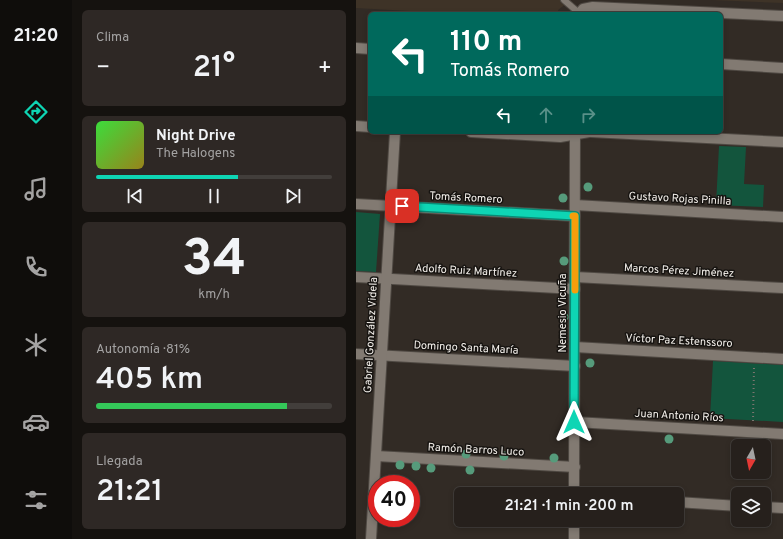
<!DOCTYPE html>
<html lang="es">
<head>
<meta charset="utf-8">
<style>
	:root { --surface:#26201c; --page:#2e2825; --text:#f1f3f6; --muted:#a4a3a3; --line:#423e3b; --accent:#0ed5b4 }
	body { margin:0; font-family:Overpass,sans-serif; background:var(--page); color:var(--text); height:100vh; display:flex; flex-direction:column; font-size:15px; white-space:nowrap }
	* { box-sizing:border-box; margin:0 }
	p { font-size:13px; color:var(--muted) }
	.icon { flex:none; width:22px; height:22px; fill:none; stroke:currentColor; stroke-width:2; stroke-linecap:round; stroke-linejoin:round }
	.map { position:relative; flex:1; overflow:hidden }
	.panel { display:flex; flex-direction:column; gap:10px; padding:10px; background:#15120f; width:284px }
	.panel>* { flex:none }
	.guide { position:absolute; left:12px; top:12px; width:355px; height:122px; border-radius:6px; box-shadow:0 2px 6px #0003,0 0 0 1px var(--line); background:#00695c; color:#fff; overflow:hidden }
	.needle { width:26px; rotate:189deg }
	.buttons { position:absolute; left:375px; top:439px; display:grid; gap:8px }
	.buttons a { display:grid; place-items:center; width:40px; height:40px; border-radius:6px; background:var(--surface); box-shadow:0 2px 6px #0003,0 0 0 1px var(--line); font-size:20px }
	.speed { position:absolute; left:12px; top:475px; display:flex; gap:8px; font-size:20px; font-weight:700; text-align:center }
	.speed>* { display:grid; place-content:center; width:52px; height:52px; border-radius:50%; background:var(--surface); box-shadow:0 2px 6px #0003,0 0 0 1px var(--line); line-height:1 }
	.speed .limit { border:6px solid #d22; background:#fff; color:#111 }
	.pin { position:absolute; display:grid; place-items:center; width:34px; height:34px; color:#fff; margin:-17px; border-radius:8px; box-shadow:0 2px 6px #0006 }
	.me { position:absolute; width:44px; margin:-22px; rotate:0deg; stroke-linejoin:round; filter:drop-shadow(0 0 3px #0008) }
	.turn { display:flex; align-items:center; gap:14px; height:84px; padding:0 16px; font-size:18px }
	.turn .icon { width:52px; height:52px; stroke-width:2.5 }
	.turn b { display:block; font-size:28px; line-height:34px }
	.lanes { display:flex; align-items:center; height:38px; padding:0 16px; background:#0003; justify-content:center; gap:20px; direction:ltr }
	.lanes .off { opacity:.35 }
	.big { font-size:30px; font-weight:600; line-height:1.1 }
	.panel .widget { flex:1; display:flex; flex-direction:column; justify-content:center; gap:6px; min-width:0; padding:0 14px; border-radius:6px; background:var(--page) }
	.panel .dial { align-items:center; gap:0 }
	.dial b { font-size:52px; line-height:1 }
	.song { display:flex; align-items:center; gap:12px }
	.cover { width:48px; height:48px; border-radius:6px; background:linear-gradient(135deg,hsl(120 70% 55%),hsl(50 70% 35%)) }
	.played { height:4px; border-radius:2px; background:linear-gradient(90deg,var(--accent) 60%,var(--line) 60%) }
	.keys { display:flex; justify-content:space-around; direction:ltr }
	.heat { display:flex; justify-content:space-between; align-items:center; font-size:22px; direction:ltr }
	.charge { height:6px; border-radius:3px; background:linear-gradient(90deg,#34c759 81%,var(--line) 0) }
	.trip { position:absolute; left:98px; top:487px; width:230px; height:40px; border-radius:6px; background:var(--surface); box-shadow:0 2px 6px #0003,0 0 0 1px var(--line); font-weight:600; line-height:40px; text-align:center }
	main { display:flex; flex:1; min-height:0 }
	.tabs { display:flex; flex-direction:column; width:72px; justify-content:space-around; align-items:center; background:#0f0d0b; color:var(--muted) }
	.tabs .icon { width:28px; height:28px }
	.tabs .active { color:var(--accent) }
	.tabs b { font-size:18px; color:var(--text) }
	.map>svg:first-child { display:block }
</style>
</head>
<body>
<main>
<nav class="tabs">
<b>21:20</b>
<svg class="icon active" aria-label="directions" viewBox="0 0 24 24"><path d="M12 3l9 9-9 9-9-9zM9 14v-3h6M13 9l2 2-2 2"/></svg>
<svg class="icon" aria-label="music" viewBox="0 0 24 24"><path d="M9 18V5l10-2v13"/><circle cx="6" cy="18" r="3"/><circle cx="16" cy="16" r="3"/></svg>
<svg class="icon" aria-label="phone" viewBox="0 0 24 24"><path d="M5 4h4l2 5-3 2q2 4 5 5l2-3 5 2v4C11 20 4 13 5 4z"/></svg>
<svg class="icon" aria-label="climate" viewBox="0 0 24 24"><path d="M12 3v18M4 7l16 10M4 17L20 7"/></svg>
<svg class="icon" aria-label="car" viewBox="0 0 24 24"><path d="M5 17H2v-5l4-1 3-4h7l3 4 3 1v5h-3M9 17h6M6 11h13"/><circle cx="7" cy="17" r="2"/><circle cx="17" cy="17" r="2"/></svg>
<svg class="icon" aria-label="filters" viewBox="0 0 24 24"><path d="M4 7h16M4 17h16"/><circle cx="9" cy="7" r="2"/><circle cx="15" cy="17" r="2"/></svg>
</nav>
<section class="panel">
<div class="widget"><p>Clima</p>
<div class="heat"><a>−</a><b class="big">21°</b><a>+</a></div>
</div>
<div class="widget">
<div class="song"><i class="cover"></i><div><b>Night Drive</b><p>The Halogens</p></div></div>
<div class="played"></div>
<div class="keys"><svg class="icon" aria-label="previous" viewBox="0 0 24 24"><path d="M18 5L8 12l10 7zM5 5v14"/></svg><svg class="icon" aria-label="pause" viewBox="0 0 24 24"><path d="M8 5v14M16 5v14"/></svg><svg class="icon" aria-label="next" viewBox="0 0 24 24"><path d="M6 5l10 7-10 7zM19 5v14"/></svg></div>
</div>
<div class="widget dial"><b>34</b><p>km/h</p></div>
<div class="widget"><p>Autonomía · 81%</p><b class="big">405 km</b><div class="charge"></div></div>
<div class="widget"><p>Llegada</p><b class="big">21:21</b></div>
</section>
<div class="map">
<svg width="427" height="539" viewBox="0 0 427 539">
	<rect width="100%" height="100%" fill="#322b25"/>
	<g fill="#3e3327">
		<path d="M 0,0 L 215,0 L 202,10 L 202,14 L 107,14 L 0,8 Z"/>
		<path d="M 355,0 L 427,0 L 427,3 Z"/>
	</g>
	<g fill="#13553d">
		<path d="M 363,146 L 390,147 L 388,184 L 408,185 L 407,207 L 360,205 Z"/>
		<path d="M 0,212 L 24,214 L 20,272 L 0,271 Z"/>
		<path d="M 357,361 L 427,365 L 427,422 L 354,418 Z"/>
	</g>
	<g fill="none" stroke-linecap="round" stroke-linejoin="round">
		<defs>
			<path id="service" d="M 208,0 L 223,13"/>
			<g id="minor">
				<path d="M 0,48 L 14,49"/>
				<path d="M 365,64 L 427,68"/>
				<path d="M 0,126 L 14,127"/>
				<path d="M 115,132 L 204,137 L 233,132"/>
				<path d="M 235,132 L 427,142"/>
				<path d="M 0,204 L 219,216"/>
				<path d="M 219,205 L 427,217"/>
				<path d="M 0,277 L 219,289"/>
				<path d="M 219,277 L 427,288"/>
				<path d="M 219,347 L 427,359"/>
				<path d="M 0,354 L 219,366"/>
				<path d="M 219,422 L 427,434"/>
				<path d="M 20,456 L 219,467"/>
				<path d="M 321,502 L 382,506"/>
				<path d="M 408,507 L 427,508"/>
				<path d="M 15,539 L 39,132"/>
			</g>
			<g id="tertiary">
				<path d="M 223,14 L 227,9 L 237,7 L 427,16"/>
				<path d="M 218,494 L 219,132"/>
				<path d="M 218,520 L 218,539"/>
			</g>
		</defs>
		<use href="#service" stroke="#4f4943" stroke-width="8"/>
		<use href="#minor" stroke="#4f4943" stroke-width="12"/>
		<use href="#tertiary" stroke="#4f4943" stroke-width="12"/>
		<path stroke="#7b756f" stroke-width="2" stroke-dasharray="1 3" stroke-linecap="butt" d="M 397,421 L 398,367"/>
		<use href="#service" stroke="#827a72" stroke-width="6"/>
		<use href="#minor" stroke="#827a72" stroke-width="10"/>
		<use href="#tertiary" stroke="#827a72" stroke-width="10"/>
	</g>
	<g fill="#569b7b">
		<circle cx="232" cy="187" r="4.5"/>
		<circle cx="207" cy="198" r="4.5"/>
		<circle cx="208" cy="261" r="4.5"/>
		<circle cx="208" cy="317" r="4.5"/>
		<circle cx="234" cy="363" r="4.5"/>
		<circle cx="313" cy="439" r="4.5"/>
		<circle cx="110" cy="454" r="4.5"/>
		<circle cx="148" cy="456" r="4.5"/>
		<circle cx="198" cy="458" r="4.5"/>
		<circle cx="44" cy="465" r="4.5"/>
		<circle cx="60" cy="466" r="4.5"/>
		<circle cx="75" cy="468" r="4.5"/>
		<circle cx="114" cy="470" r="4.5"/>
	</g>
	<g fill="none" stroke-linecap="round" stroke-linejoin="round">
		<defs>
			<path id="route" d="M 46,206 L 219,216 L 218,422"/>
		</defs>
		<use href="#route" stroke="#098a75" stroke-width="10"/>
		<use href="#route" stroke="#0ed5b4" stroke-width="7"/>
		<path stroke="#f59e0b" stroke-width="7" d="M 217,216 L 219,216 L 219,290"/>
	</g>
	<g text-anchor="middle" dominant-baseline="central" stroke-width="3" stroke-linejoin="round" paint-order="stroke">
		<g font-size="11" fill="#f5f1ec" stroke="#171411">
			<text transform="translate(110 198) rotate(3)">Tomás Romero</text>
			<text transform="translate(324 199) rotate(3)">Gustavo Rojas Pinilla</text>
			<text transform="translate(110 271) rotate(3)">Adolfo Ruiz Martínez</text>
			<text transform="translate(323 271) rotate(3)">Marcos Pérez Jiménez</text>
			<text transform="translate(207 313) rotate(-90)">Nemesio Vicuña</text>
			<text transform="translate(15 335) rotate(-87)">Gabriel González Videla</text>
			<text transform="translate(323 341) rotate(3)">Víctor Paz Estenssoro</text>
			<text transform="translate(110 348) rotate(3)">Domingo Santa María</text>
			<text transform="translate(323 416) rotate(3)">Juan Antonio Ríos</text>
			<text transform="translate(120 450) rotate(3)">Ramón Barros Luco</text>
		</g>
	</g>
</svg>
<div class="buttons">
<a><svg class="needle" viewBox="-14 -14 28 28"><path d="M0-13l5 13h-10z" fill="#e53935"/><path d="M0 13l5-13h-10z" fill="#a4a3a3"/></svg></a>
<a><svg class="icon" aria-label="layers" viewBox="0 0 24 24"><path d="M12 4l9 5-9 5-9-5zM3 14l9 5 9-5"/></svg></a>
</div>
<div class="speed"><div class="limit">40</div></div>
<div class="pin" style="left:46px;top:206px;background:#d93025"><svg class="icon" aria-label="arrive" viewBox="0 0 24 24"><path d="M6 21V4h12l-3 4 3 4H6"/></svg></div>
<svg class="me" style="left:218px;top:422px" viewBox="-20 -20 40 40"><path d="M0-17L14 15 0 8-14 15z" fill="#0ed5b4" stroke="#fff" stroke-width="4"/></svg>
<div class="trip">21:21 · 1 min · 200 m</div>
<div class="guide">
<div class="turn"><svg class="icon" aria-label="left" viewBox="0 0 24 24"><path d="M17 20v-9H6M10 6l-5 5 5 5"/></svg><div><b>110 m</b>Tomás Romero</div></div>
<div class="lanes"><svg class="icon" aria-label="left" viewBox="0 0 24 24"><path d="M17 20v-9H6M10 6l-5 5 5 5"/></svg><svg class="icon off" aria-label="ahead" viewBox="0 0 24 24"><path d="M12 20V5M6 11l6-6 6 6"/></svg><svg class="icon off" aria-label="right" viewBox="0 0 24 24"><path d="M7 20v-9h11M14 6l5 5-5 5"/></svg></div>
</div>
</div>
</main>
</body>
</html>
